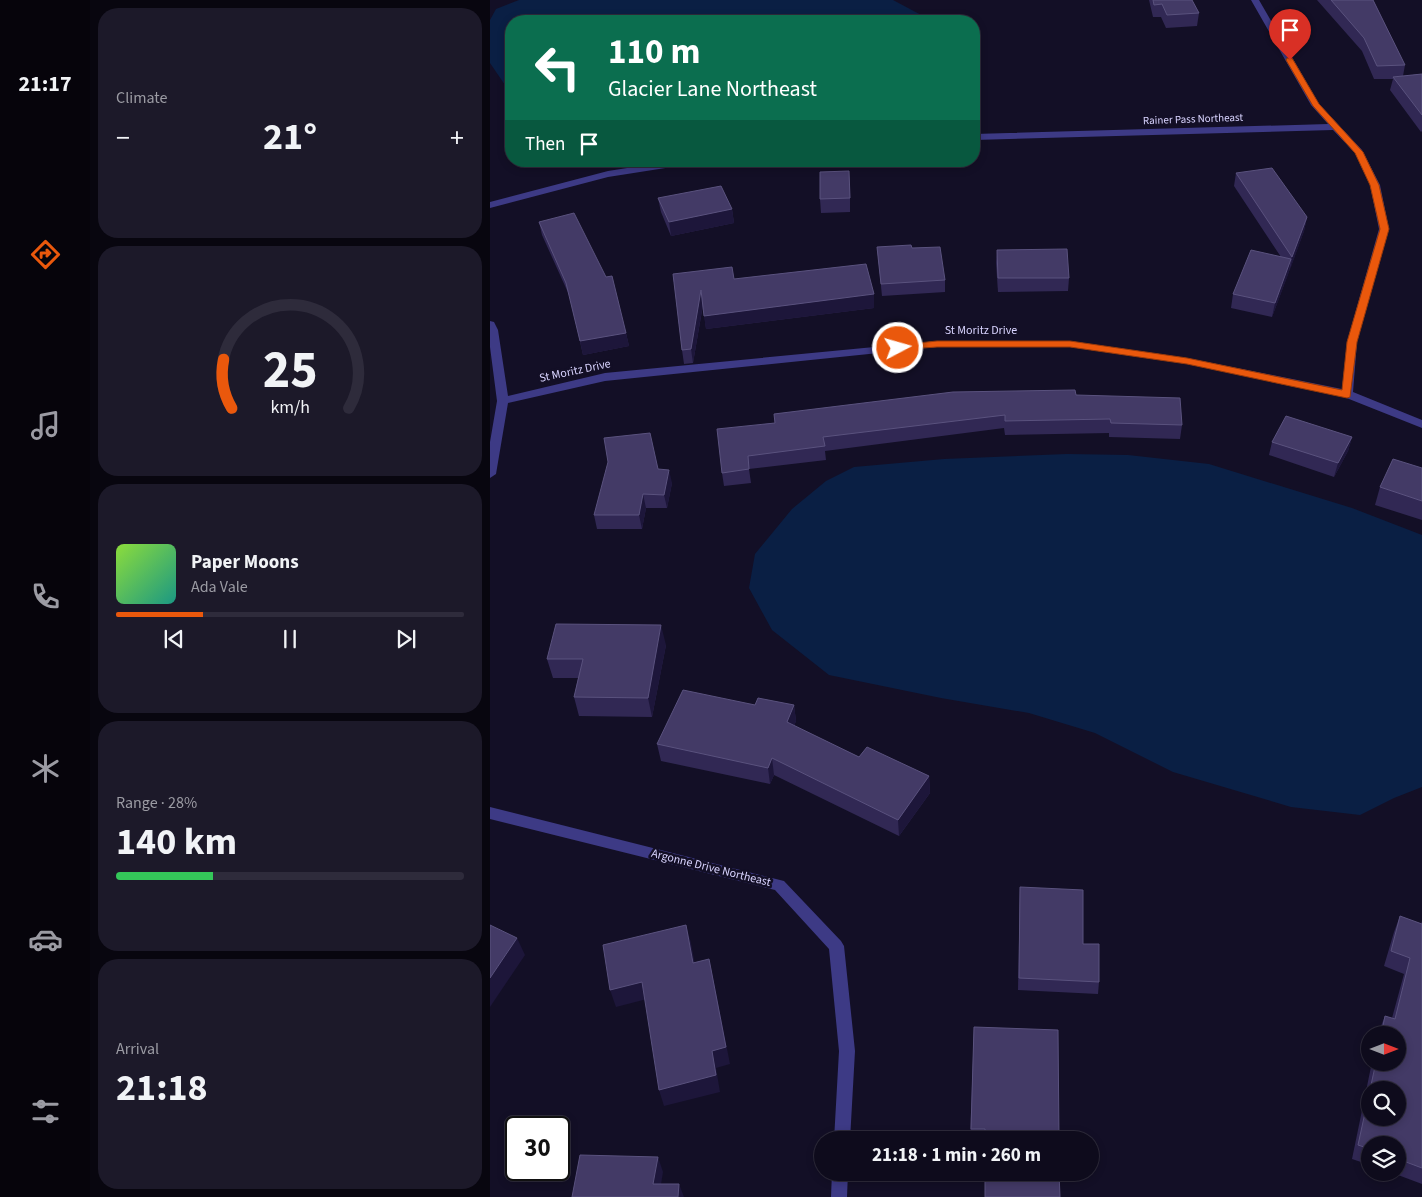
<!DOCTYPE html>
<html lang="en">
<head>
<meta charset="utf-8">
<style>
	:root { --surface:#0e0b1c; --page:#1c1929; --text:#f1f3f6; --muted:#9b9ba3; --line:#2e2b3b; --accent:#ea580c }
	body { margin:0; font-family:"Source Sans 3",sans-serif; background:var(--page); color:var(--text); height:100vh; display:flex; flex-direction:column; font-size:19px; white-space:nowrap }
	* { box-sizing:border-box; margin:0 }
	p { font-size:16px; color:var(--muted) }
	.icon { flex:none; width:28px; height:28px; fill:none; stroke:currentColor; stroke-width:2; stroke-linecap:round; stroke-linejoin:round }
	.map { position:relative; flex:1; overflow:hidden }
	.side { display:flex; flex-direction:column; gap:8px; padding:8px; background:#08060f; width:400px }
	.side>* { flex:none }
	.hud { position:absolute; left:15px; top:15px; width:475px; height:152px; border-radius:20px; box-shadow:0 2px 8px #0003,0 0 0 1px var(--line); background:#0b6e4f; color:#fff; overflow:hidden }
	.needle { width:32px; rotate:90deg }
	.buttons { position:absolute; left:871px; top:1026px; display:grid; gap:10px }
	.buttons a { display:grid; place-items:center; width:45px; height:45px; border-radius:50%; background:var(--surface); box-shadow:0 2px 8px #0003,0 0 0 1px var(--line); font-size:25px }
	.speed { position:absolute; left:15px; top:1116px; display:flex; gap:10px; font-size:25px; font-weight:700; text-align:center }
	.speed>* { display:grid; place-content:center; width:65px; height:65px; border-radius:50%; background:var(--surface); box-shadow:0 2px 8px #0003,0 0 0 1px var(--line); line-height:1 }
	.speed .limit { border:2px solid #111; border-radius:8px; background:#fff; color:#111 }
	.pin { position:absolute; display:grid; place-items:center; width:42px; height:42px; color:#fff; margin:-51px -21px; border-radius:50% 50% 50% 0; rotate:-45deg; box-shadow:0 0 5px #0007 }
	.pin .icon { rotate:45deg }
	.me { position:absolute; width:55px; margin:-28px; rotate:84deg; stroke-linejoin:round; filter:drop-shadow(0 0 4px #0008) }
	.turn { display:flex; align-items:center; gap:18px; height:105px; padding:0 20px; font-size:22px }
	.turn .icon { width:65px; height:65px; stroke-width:2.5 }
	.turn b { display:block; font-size:35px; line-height:42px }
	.then { display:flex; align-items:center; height:48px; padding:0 20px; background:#0003; gap:10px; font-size:19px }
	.big { font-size:38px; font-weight:700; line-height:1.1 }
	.side .card { flex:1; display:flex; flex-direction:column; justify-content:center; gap:8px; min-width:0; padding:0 18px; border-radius:20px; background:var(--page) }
	.side .dial { align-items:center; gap:0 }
	.dial svg { height:130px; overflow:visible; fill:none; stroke:var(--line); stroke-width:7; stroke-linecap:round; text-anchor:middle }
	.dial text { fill:var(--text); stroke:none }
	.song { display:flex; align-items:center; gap:15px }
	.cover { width:60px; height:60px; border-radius:8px; background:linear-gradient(135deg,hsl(90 70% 55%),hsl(170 70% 35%)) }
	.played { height:5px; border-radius:2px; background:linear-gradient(90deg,var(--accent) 25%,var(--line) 25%) }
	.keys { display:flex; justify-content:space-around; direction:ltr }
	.heat { display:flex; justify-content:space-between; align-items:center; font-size:28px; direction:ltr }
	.charge { height:8px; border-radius:4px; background:linear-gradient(90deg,#34c759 28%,var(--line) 0) }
	.trip { position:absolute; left:324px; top:1131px; width:285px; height:50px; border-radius:25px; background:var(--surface); box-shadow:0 2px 8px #0003,0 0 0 1px var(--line); font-weight:700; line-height:50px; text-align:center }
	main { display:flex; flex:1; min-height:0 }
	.dock { display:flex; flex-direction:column; width:90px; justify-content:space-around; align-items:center; background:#06040b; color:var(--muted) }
	.dock .icon { width:35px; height:35px }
	.dock .active { color:var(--accent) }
	.dock b { font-size:22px; color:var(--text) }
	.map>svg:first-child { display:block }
</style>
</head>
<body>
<main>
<nav class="dock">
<b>21:17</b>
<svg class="icon active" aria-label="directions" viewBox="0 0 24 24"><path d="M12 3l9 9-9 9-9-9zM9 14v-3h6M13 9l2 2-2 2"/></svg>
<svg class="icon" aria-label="music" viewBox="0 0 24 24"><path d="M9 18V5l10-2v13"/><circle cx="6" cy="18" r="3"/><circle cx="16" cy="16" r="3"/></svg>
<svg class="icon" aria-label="phone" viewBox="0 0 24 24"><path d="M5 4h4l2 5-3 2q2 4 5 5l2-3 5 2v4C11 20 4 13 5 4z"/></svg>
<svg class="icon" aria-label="climate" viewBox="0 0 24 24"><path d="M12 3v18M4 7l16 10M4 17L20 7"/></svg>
<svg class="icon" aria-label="car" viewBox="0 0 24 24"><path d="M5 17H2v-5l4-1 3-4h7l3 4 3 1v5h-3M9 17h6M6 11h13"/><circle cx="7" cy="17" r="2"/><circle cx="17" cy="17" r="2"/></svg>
<svg class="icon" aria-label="filters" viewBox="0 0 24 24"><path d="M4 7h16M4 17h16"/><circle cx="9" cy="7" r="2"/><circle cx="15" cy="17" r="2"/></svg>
</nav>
<section class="side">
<div class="card"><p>Climate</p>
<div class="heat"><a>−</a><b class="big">21°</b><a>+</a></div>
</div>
<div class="card dial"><svg viewBox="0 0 100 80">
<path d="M14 69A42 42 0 1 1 86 69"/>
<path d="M14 69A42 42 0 0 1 9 39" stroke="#ea580c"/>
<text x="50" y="56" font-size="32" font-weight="700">25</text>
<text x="50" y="72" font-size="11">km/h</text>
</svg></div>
<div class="card">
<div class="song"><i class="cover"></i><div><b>Paper Moons</b><p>Ada Vale</p></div></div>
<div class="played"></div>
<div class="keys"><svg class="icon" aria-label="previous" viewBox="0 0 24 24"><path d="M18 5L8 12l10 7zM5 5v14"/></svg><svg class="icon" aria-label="pause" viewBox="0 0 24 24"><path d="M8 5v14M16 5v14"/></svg><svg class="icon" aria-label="next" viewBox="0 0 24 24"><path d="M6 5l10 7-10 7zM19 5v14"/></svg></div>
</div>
<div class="card"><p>Range · 28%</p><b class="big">140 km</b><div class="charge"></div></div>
<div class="card"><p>Arrival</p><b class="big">21:18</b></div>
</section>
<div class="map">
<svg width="932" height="1197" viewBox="0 0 932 1197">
	<rect width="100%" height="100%" fill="#130f26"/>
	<g fill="#0a1f44">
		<path d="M 29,0 L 403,0 L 433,16 L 436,21 L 21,21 L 21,85 L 15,85 L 0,63 L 0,20 L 6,9 Z"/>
		<path d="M 577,454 L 638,455 L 719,464 L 862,508 L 932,535 L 932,787 L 904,798 L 870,815 L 801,807 L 683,772 L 605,733 L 539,713 L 451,698 L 339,675 L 282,630 L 259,588 L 265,554 L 302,509 L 336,481 L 364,467 L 454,459 Z"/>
	</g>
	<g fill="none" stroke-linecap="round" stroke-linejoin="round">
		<g fill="#3d3a85" fill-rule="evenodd">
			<path d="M 761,0 L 769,0 L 829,104 L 872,150 L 890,185 L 899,229 L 867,342 L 863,392 L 932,420 L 932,428 L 854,397 L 697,364 L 580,347 L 447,347 L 115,381 L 18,403 L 6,474 L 0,478 L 0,442 L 7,401 L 0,347 L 0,321 L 4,322 L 8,330 L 18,396 L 115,373 L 447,341 L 580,341 L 697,358 L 852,389 L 857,342 L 889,229 L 880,185 L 865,153 L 843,130 L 484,140 L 484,134 L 838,124 L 821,105 Z"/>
			<path d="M 182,161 L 205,161 L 201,164 L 118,177 L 0,208 L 0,202 L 118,171 Z"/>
			<path d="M 0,807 L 294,881 L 351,941 L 354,946 L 365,1051 L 360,1140 L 344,1140 L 349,1051 L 339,949 L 285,890 L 0,819 Z"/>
			<path d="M 342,1172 L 358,1172 L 357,1197 L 341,1197 Z"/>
		</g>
	</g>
	<g fill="#312854">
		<path d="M 659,0 L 702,0 L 709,13 L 707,26 L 676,28 L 671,17 L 663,17 Z"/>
		<path d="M 827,0 L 883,0 L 915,65 L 913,76 L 932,74 L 932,131 L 931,132 L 900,90 L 903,79 L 884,79 L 872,51 Z"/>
		<path d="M 746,173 L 817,217 L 814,231 L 782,317 L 741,308 L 743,294 L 791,257 L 744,186 Z"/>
		<path d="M 360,184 L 360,212 L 331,213 L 330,199 Z"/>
		<path d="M 168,198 L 242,209 L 244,223 L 181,236 L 171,212 Z"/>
		<path d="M 49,222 L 136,333 L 139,346 L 93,355 L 80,297 L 52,235 Z"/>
		<path d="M 387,247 L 422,248 L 455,280 L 455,292 L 392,296 Z"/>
		<path d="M 507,250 L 579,278 L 578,291 L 508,292 L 506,263 Z"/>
		<path d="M 183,274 L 244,279 L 384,308 L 216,329 L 213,305 L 203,363 L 194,364 L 192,350 Z"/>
		<path d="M 586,395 L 692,425 L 690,439 L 619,437 L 619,433 L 515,435 L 514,428 L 335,451 L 336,460 L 259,469 L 261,483 L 234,486 L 232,473 L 285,423 L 284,414 Z"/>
		<path d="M 862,437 L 858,451 L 844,477 L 779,455 L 782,442 Z"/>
		<path d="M 932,468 L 932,520 L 885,505 L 890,487 Z"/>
		<path d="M 168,469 L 182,483 L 177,508 L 156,508 L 152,529 L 107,529 L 104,515 Z"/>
		<path d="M 176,645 L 162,717 L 89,716 L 84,697 L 88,678 L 63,678 L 57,659 Z"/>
		<path d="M 265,705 L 304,705 L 306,721 L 304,726 L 369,757 L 439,776 L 440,793 L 409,836 L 284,775 L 280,784 L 171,761 L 167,744 Z"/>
		<path d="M 530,887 L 593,944 L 609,982 L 608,994 L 528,990 Z"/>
		<path d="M 910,916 L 931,924 L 932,921 L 932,1184 L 900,1172 L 908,1172 L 908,1145 L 880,1145 L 880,1165 L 862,1159 L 882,1062 L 908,1062 L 908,1035 L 888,1035 L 889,1031 L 895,1016 L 902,1018 L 914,974 L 894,966 L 904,932 Z"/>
		<path d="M 484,1027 L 569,1140 L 480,1140 Z"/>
	</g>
	<g fill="#1d163a">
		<path d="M 242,209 L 244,223 L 181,236 L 179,222 Z"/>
		<path d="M 817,217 L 814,231 L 800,270 L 802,257 Z"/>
		<path d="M 801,259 L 799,272 L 782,317 L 785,303 Z"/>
		<path d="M 211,290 L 213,304 L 203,363 L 201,349 Z"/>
		<path d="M 384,294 L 384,308 L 216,329 L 214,316 Z"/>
		<path d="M 136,333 L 139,346 L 93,355 L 90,341 Z"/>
		<path d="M 862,437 L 858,451 L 844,477 L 848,463 Z"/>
		<path d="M 179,470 L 182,483 L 177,508 L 174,495 Z"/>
		<path d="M 153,494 L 156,508 L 152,529 L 149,515 Z"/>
		<path d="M 171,625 L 176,645 L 162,717 L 158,698 Z"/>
		<path d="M 304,705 L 306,721 L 299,738 L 297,722 Z"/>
		<path d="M 282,758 L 284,775 L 280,784 L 278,768 Z"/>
		<path d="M 439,776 L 440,793 L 409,836 L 408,820 Z"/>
		<path d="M 196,925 L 201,943 L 208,980 L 203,963 Z"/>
		<path d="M 27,938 L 35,955 L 0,1007 L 0,978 Z"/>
		<path d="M 219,959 L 223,977 L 240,1064 L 226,1068 L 230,1092 L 174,1106 L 169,1090 L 222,1051 Z"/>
		<path d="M 152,982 L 157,999 L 126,1007 L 120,990 Z"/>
		<path d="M 168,1157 L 173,1172 L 169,1197 L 163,1184 Z"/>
		<path d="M 189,1184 L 194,1197 L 188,1197 Z"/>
	</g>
	<g fill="#433a66" stroke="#5a527e" fill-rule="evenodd">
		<path d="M 663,0 L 702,0 L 709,13 L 677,15 L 672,4 L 664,5 Z"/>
		<path d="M 841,0 L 883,0 L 915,65 L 887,66 L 874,38 Z"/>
		<path d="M 932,74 L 932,115 L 903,77 Z"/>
		<path d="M 782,168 L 817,217 L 802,257 L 746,173 Z"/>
		<path d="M 359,171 L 360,198 L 330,199 L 330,172 Z"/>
		<path d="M 231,186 L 242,209 L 179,222 L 168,198 Z"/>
		<path d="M 84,213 L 116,277 L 122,276 L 136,333 L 90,341 L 76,283 L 49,222 Z"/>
		<path d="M 421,245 L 422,248 L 450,247 L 455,280 L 391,284 L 387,247 Z"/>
		<path d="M 577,249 L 579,278 L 508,278 L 507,250 Z"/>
		<path d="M 761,250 L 801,259 L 785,303 L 743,294 Z"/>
		<path d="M 376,264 L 384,294 L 214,316 L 211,290 L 201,349 L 192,350 L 183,274 L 242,267 L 244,279 Z"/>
		<path d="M 585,390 L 586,395 L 690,398 L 692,425 L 621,423 L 620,419 L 515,421 L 515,415 L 333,437 L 335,446 L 258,456 L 259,469 L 232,473 L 227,429 L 285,423 L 284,414 L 463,392 Z"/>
		<path d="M 796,416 L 862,437 L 848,463 L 782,442 Z"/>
		<path d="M 160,433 L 168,469 L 179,470 L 174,495 L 153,494 L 149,515 L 104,515 L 118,462 L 114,438 Z"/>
		<path d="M 903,459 L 932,468 L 932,501 L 890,487 Z"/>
		<path d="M 66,624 L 171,625 L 158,698 L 84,697 L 93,659 L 57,659 Z"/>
		<path d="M 193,690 L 265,705 L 268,698 L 304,705 L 297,722 L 369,757 L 377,747 L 439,776 L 408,820 L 282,758 L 278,768 L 167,744 Z"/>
		<path d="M 530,887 L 593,890 L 593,944 L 609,944 L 609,982 L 529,978 Z"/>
		<path d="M 910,916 L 932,924 L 932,1168 L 908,1159 L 908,1145 L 880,1145 L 880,1149 L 868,1145 L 886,1062 L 908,1062 L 908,1035 L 891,1035 L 895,1016 L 905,1019 L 920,958 L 901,951 ZM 880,1090 L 908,1090 L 908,1118 L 880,1118 Z"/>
		<path d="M 0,925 L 27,938 L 0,978 Z"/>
		<path d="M 196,925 L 203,963 L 219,959 L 236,1047 L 222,1051 L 226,1075 L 169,1090 L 152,982 L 120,990 L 113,945 Z"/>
		<path d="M 484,1027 L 568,1030 L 569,1140 L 495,1140 L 495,1129 L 481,1129 Z"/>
		<path d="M 90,1155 L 168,1157 L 163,1184 L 189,1184 L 188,1197 L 82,1197 Z"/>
		<path d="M 495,1172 L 569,1172 L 570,1197 L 495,1197 Z"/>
	</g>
	<path fill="#ea580c" stroke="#983908" d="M 797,58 L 802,58 L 829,104 L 873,152 L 889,185 L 899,229 L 867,342 L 860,397 L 857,398 L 697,364 L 580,347 L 447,347 L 404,350 L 403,348 L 408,345 L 447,341 L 580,341 L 697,358 L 852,390 L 857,342 L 890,229 L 880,185 L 865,153 L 823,106 L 796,60 Z"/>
	<g text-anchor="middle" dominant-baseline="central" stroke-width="5" stroke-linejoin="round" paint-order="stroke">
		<g font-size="11" fill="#d9d4ff" stroke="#130f26">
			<text transform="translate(703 119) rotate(-2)">Rainer Pass Northeast</text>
		</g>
		<g font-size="12" fill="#d9d4ff" stroke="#130f26">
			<text x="491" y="330">St Moritz Drive</text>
			<text transform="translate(85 371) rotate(-12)">St Moritz Drive</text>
			<text transform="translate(221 868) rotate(14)">Argonne Drive Northeast</text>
		</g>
	</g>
</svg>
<div class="buttons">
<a><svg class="needle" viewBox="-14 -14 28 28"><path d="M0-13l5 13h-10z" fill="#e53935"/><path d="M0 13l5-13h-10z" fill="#9b9ba3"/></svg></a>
<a><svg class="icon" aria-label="search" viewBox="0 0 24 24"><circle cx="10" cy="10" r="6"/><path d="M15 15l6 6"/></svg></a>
<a><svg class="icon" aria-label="layers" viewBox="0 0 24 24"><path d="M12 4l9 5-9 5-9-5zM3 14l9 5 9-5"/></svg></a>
</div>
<div class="speed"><div class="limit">30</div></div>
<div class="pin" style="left:800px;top:60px;background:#d93025"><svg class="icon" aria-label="arrive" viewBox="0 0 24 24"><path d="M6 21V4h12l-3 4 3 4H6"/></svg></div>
<svg class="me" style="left:408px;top:348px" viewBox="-20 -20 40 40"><circle r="17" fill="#ea580c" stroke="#fff" stroke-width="3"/><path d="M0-11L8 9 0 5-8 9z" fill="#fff"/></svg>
<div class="trip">21:18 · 1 min · 260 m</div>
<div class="hud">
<div class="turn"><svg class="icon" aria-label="left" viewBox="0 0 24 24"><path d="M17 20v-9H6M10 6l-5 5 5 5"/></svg><div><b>110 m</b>Glacier Lane Northeast</div></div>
<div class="then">Then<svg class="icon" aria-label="arrive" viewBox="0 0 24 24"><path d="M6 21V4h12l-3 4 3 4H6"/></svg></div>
</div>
</div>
</main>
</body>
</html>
